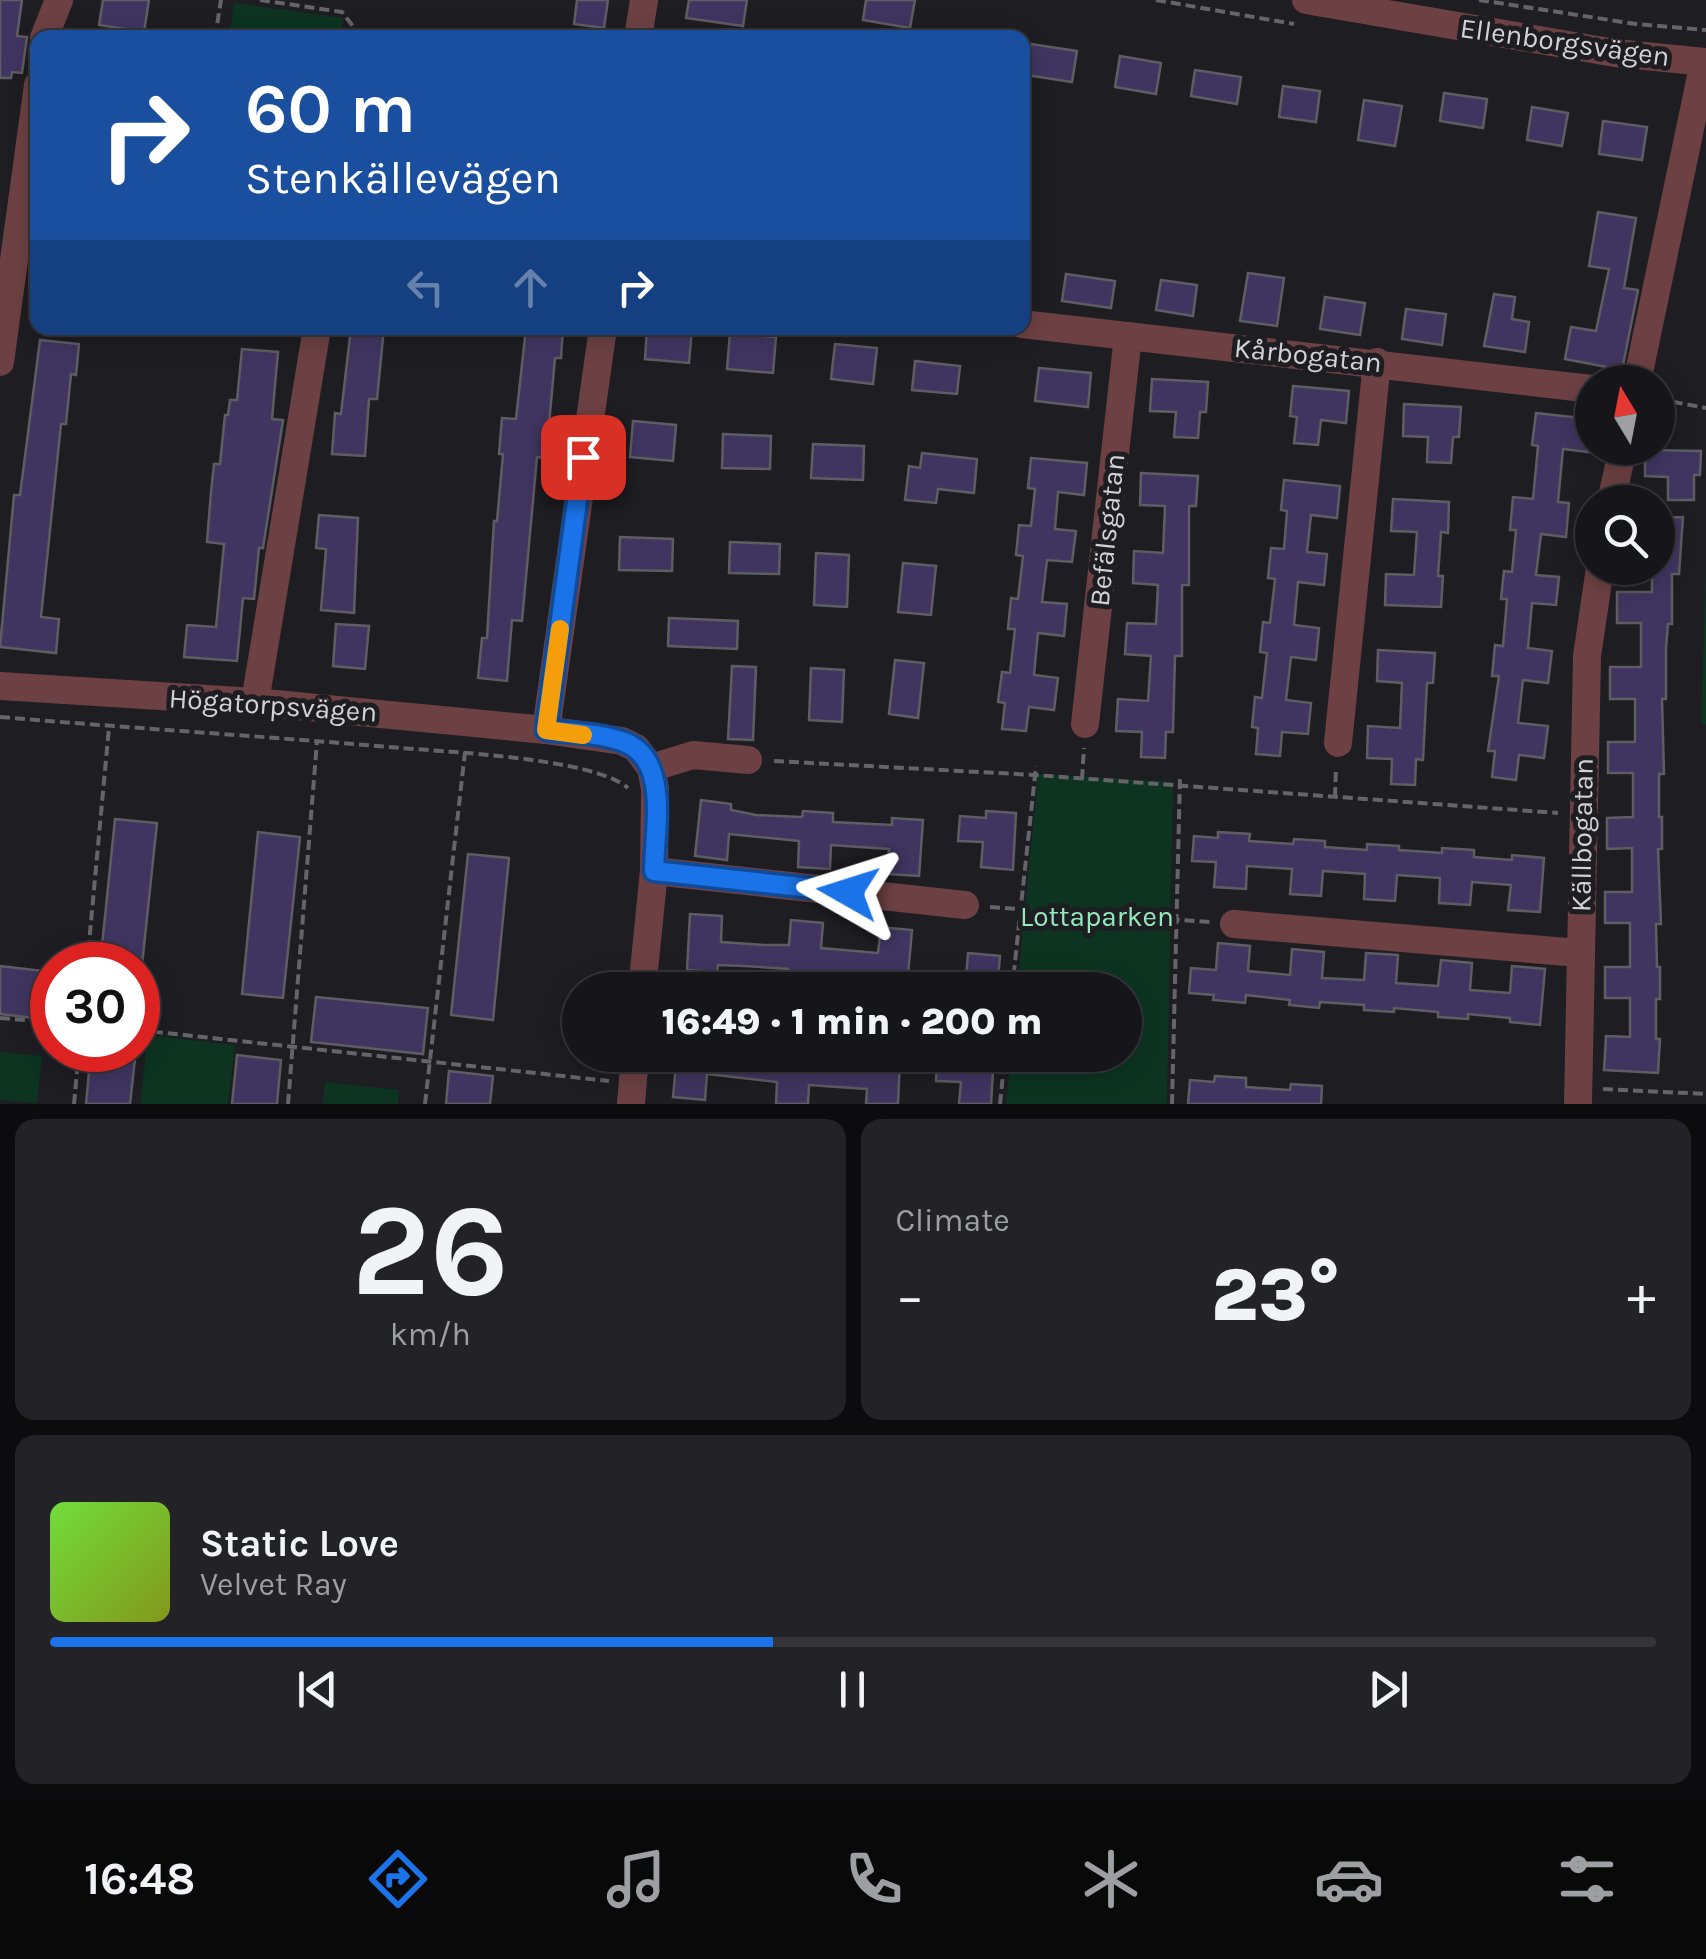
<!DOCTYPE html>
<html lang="en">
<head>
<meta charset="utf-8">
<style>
	:root { --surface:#16161a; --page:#232327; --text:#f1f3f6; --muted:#9e9fa2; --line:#353539; --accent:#1a73e8 }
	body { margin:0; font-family:Karla,sans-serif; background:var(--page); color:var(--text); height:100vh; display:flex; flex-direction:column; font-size:38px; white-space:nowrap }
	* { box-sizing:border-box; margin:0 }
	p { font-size:32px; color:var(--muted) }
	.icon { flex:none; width:55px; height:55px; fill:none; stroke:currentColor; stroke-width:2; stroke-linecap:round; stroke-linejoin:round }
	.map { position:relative; height:1104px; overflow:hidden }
	.sheet { display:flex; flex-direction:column; gap:15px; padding:15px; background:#0c0c0e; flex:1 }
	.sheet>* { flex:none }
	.hud { position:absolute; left:30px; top:30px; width:1000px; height:305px; border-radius:20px; box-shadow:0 5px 25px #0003,0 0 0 2px var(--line); background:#1a4fa0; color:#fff; overflow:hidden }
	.needle { width:65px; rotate:350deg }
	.tools { position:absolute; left:1575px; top:365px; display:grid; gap:20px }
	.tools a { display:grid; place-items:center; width:100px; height:100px; border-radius:50%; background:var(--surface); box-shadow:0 5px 25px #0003,0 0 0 2px var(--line); font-size:50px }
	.speed { position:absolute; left:30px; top:942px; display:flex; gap:20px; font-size:50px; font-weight:700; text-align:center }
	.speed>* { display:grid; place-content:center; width:130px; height:130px; border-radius:50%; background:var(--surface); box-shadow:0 5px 25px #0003,0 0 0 2px var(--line); line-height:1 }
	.speed .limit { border:15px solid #d22; background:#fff; color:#111 }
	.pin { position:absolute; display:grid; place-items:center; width:85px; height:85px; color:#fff; margin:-42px; border-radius:20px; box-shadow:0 5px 15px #0006 }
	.me { position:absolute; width:110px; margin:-55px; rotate:276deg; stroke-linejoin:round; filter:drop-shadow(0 0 8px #0008) }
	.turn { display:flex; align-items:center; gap:35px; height:210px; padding:0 50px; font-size:45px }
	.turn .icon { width:130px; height:130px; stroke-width:2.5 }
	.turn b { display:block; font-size:70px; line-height:85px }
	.lanes { display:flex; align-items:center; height:95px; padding:0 50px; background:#0003; justify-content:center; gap:50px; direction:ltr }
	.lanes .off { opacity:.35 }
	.big { font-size:75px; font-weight:800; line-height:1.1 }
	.sheet .tile { flex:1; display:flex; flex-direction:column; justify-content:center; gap:15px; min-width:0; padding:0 35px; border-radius:20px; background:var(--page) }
	.sheet .dial { align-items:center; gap:0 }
	.dial b { font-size:130px; line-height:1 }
	.song { display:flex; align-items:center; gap:30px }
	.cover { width:120px; height:120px; border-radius:15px; background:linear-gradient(135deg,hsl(100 70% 55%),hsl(70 70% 35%)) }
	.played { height:10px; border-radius:5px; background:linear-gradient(90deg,var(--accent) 45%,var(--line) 45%) }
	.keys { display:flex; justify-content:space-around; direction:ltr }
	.heat { display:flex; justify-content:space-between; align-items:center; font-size:55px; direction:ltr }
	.sheet .tiles { flex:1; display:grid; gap:15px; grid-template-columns:1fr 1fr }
	.tile:last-child { grid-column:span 2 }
	.trip { position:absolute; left:562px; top:972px; width:580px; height:100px; border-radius:50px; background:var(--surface); box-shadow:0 5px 25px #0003,0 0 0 2px var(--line); font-weight:800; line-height:100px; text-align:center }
	.tabs { display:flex; height:160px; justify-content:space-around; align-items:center; background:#09090a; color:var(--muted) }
	.tabs .icon { width:70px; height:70px }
	.tabs .on { color:var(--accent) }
	.tabs b { font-size:45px; color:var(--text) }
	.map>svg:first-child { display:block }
</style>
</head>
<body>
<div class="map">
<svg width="1706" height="1104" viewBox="0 0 1706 1104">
	<rect width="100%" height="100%" fill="#1d1d22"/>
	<g fill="#0c3421">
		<path d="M 234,3 L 343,18 L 340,37 L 229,37 Z"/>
		<path d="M 1706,563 L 1706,725 L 1701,723 Z"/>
		<path d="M 1038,774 L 1173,782 L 1167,1104 L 1006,1104 L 1011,1055 L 1125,1055 L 1125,990 L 1017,990 Z"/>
		<path d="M 148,1035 L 235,1045 L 228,1104 L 140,1104 Z"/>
		<path d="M 0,1052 L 42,1056 L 37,1103 L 0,1100 Z"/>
		<path d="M 325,1082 L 399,1090 L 398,1104 L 323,1104 Z"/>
	</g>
	<g fill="#403561" stroke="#5e5d62" stroke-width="2.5">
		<path d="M 0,0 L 22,0 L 17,36 L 27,37 L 22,73 L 12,72 L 11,78 L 0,78 Z"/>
		<path d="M 103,0 L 149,0 L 144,32 L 99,25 Z"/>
		<path d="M 577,0 L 608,0 L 604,28 L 574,24 Z"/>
		<path d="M 689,0 L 747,0 L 743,26 L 686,18 Z"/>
		<path d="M 866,0 L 915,0 L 910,28 L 863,20 Z"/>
		<path d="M 1031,44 L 1077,51 L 1072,82 L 1026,75 Z"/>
		<path d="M 1120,56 L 1161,63 L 1156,94 L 1115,87 Z"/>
		<path d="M 1195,70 L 1241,77 L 1237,104 L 1191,96 Z"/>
		<path d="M 1283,86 L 1320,91 L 1316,122 L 1279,117 Z"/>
		<path d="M 1444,93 L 1487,99 L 1483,128 L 1440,121 Z"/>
		<path d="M 1364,100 L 1402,106 L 1395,146 L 1358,140 Z"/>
		<path d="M 1532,107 L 1568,113 L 1562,146 L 1527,140 Z"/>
		<path d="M 1603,121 L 1647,127 L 1642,160 L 1599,154 Z"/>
		<path d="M 1598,212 L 1636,218 L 1624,288 L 1638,290 L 1622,370 L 1565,359 L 1571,327 L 1596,331 L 1609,269 L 1589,266 Z"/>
		<path d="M 1248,273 L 1284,278 L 1277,326 L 1240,321 Z"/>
		<path d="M 1066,274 L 1115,281 L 1111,308 L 1062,301 Z"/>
		<path d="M 1161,280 L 1197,285 L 1193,316 L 1156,310 Z"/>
		<path d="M 1494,294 L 1515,297 L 1512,319 L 1529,322 L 1525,352 L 1484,346 Z"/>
		<path d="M 1325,297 L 1365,303 L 1360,335 L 1320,329 Z"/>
		<path d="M 1406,309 L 1446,314 L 1442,345 L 1402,339 Z"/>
		<path d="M 351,328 L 384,328 L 377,399 L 369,399 L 365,456 L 332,454 L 335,413 L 341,414 Z"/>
		<path d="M 526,328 L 563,328 L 561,358 L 555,358 L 546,458 L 537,457 L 522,621 L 512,620 L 507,681 L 478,678 L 482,638 L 487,638 L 494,521 L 497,521 L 503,454 L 499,454 L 502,418 L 516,419 Z"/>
		<path d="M 647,328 L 692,328 L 689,363 L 645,359 Z"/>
		<path d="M 730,333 L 776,337 L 773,373 L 727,369 Z"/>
		<path d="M 40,340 L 79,344 L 76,375 L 71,374 L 66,424 L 61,424 L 41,617 L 59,619 L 56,653 L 0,647 L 14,495 L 20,495 Z"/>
		<path d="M 835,344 L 877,348 L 873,384 L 831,379 Z"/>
		<path d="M 242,349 L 278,352 L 272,419 L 283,420 L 263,548 L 259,548 L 254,599 L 243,598 L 237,661 L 184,657 L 187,625 L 216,627 L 224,544 L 207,542 L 211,492 L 214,464 L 220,464 L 225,415 L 228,415 L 230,400 L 237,400 Z"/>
		<path d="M 915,361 L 960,366 L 957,394 L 912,390 Z"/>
		<path d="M 1039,368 L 1091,373 L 1088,407 L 1035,401 Z"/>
		<path d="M 1152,379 L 1208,382 L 1206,412 L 1200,412 L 1198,438 L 1174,437 L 1176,412 L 1150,411 Z"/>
		<path d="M 1293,386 L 1349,391 L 1346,423 L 1321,420 L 1318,445 L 1294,443 L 1297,417 L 1290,416 Z"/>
		<path d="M 1404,404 L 1461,407 L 1459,437 L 1453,437 L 1451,463 L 1427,462 L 1428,437 L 1403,436 Z"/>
		<path d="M 1536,413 L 1591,419 L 1588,452 L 1563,449 L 1558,502 L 1569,503 L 1566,537 L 1541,534 L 1536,575 L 1559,577 L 1556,605 L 1532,603 L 1528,648 L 1552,651 L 1548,683 L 1523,680 L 1518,723 L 1548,726 L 1544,758 L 1519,755 L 1516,780 L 1492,777 L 1495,751 L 1488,751 L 1499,676 L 1492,676 L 1495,645 L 1503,646 L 1507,599 L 1501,599 L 1504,571 L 1512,572 L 1516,530 L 1510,530 L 1513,497 L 1533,499 L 1538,446 L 1532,445 Z"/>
		<path d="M 633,421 L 676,425 L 673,461 L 630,457 Z"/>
		<path d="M 723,434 L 771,436 L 770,469 L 722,468 Z"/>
		<path d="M 813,444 L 864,446 L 863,480 L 811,478 Z"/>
		<path d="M 1645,450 L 1701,451 L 1700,475 L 1694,475 L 1694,500 L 1668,500 L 1668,477 L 1645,476 Z"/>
		<path d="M 922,453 L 977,459 L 974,493 L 938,489 L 936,503 L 905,500 L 909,466 L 920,468 Z"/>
		<path d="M 1031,458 L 1087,463 L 1084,495 L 1058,492 L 1055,529 L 1076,531 L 1072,562 L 1047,560 L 1042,602 L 1067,604 L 1064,636 L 1038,633 L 1034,675 L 1058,678 L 1054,710 L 1029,707 L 1026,731 L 1002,729 L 1005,703 L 998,702 L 1002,672 L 1010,673 L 1015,629 L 1008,629 L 1011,598 L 1018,599 L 1023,556 L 1016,555 L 1019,525 L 1031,526 L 1035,489 L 1028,488 Z"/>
		<path d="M 1141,473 L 1198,476 L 1196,506 L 1189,506 L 1189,585 L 1182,585 L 1182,656 L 1175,656 L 1173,732 L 1166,732 L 1165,758 L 1141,757 L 1142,732 L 1116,731 L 1118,699 L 1148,701 L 1151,656 L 1125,654 L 1127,623 L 1156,624 L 1158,585 L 1133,583 L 1134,551 L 1163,553 L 1165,506 L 1140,505 Z"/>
		<path d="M 1284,480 L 1340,486 L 1337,518 L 1311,515 L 1307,552 L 1327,554 L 1324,585 L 1298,582 L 1294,625 L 1319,628 L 1316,660 L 1291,657 L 1286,700 L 1311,703 L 1308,734 L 1282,732 L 1280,756 L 1256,754 L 1258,728 L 1252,727 L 1255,697 L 1262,698 L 1267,653 L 1260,652 L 1263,622 L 1270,623 L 1275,579 L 1268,578 L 1271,548 L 1284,549 L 1287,511 L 1281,510 Z"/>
		<path d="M 1393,499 L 1449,502 L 1448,533 L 1441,532 L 1438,576 L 1443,576 L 1441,607 L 1385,605 L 1386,574 L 1414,575 L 1417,532 L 1391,531 Z"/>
		<path d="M 319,515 L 358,518 L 354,613 L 321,610 L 326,549 L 316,548 Z"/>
		<path d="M 1683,517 L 1679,574 L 1672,574 L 1672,624 L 1668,624 L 1666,648 L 1666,699 L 1662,699 L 1664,774 L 1659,774 L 1659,817 L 1662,817 L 1662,849 L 1658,849 L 1661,924 L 1656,924 L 1657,967 L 1660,967 L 1660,999 L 1656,999 L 1656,1039 L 1660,1039 L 1658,1073 L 1604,1070 L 1606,1036 L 1630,1037 L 1630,998 L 1605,998 L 1605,967 L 1630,967 L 1630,923 L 1605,923 L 1605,892 L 1632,892 L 1632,848 L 1607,849 L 1607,818 L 1633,817 L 1633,773 L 1608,773 L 1608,742 L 1635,742 L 1635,699 L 1610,699 L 1610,667 L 1641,667 L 1641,623 L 1617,623 L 1617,592 L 1652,592 L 1652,568 L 1658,568 L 1658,518 Z"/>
		<path d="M 620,537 L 673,539 L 672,571 L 619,570 Z"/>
		<path d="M 730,542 L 780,544 L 779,574 L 729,573 Z"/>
		<path d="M 816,553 L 849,555 L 847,607 L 814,605 Z"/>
		<path d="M 903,563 L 936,566 L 931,615 L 898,612 Z"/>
		<path d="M 669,618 L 738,621 L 737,649 L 668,646 Z"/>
		<path d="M 336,624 L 369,626 L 365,669 L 333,666 Z"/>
		<path d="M 1378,650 L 1435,653 L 1433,683 L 1427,683 L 1423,760 L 1416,759 L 1415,785 L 1391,784 L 1392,759 L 1367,758 L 1368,726 L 1400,728 L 1402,683 L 1377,681 Z"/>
		<path d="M 895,660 L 924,663 L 918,718 L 889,714 Z"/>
		<path d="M 732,666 L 756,667 L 753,740 L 728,739 Z"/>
		<path d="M 811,668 L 844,670 L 842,722 L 809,720 Z"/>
		<path d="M 701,800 L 731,804 L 731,810 L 756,815 L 802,817 L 803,811 L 833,813 L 833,822 L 892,825 L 892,818 L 923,820 L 919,876 L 887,874 L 889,849 L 831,845 L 830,869 L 798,867 L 799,841 L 729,834 L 727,860 L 695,856 Z"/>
		<path d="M 986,811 L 1016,813 L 1013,870 L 981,867 L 983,842 L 958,841 L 960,816 L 986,818 Z"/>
		<path d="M 115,819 L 157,823 L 142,965 L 100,965 Z"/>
		<path d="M 258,832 L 300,837 L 283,998 L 242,994 Z"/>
		<path d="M 1218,832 L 1250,834 L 1249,841 L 1293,844 L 1294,839 L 1325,841 L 1325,847 L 1367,850 L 1367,844 L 1399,846 L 1399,850 L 1442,853 L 1442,848 L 1474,850 L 1474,857 L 1512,860 L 1512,855 L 1544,858 L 1540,912 L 1508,910 L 1511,885 L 1472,882 L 1470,905 L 1439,903 L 1440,878 L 1397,875 L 1395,901 L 1364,899 L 1365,874 L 1323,871 L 1321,896 L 1290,894 L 1292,869 L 1247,866 L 1246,889 L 1214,887 L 1216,862 L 1192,861 L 1194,836 L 1218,838 Z"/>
		<path d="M 468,854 L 509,858 L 493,1020 L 451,1015 Z"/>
		<path d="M 690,914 L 722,916 L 721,942 L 764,945 L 789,945 L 791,920 L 823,923 L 821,948 L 878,953 L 881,927 L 912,930 L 907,986 L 877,984 L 877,977 L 819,972 L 818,979 L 788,976 L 788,969 L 744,966 L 718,965 L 717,972 L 687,970 Z"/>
		<path d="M 1218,943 L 1250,946 L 1248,971 L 1290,975 L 1292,949 L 1324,952 L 1322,978 L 1364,980 L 1366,953 L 1398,955 L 1396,983 L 1438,986 L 1441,960 L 1472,963 L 1470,990 L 1510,993 L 1512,966 L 1545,969 L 1540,1025 L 1510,1022 L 1510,1018 L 1468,1014 L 1468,1019 L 1438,1017 L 1438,1012 L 1394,1008 L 1394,1012 L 1364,1010 L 1364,1005 L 1320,1002 L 1319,1008 L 1289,1005 L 1290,1000 L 1246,995 L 1245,1003 L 1213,1000 L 1214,995 L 1189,993 L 1191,968 L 1216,970 Z"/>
		<path d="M 968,953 L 1000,956 L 997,990 L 965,990 Z"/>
		<path d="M 0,966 L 52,972 L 52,1020 L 0,1014 Z"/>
		<path d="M 316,997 L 428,1008 L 423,1054 L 311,1042 Z"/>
		<path d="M 91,1050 L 136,1050 L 130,1104 L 86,1104 Z"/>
		<path d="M 237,1055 L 281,1060 L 277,1104 L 232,1104 Z"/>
		<path d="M 677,1055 L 780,1058 L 780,1055 L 811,1055 L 811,1061 L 870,1065 L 870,1058 L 900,1060 L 898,1104 L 866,1104 L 867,1089 L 809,1085 L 808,1104 L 776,1104 L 777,1082 L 707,1074 L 705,1100 L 673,1097 Z"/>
		<path d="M 964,1055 L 994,1055 L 991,1104 L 959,1104 L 961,1082 L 936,1081 L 937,1057 L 963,1059 Z"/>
		<path d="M 449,1071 L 493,1076 L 490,1104 L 446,1104 Z"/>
		<path d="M 1215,1076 L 1246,1078 L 1246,1087 L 1290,1090 L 1291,1084 L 1322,1086 L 1321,1104 L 1188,1104 L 1190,1080 L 1214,1082 Z"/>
	</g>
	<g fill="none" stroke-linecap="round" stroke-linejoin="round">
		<g stroke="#646469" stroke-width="4" stroke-dasharray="10 5" stroke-linecap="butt">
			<path d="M 260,0 L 342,12 L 362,38"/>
			<path d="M 1156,0 L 1294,24"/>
			<path d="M 1479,0 L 1636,24 L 1706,30"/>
			<path d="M 215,38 L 221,0"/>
			<path d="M 1658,399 L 1706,408"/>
			<path d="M 0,717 C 130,728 260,736 389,747 C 441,752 592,757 628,788"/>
			<path d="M 774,761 L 1035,775 L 1558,813"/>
			<path d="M 1082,779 L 1084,748"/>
			<path d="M 1335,797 L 1336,768"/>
			<path d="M 990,907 L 1210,922"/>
			<path d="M 87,965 L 109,727"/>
			<path d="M 1012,990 L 1036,766"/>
			<path d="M 0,1018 L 52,1022"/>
			<path d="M 138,1030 L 609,1081"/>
			<path d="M 1603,1089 L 1706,1094"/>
			<path d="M 74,1104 L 79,1050"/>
			<path d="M 288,1104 L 317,741"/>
			<path d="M 425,1104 L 465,752"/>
			<path d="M 1000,1104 L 1005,1055"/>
			<path d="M 1172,1104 L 1180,777"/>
		</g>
		<g stroke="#6d4143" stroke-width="28">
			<path d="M 1306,0 L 1615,53 L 1706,62"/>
			<path d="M 44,38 L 59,0"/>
			<path d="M 638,38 L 644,0"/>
			<path d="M 1022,324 L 1592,389"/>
			<path d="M 603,328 L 546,730 L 622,741 L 636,748 L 651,768 L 655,789 L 654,871 L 642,990"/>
			<path d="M 0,362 L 38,85"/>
			<path d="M 1637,382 L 1704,62"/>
			<path d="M 1611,502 L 1623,448"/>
			<path d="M 0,686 L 255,702 L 546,730"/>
			<path d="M 255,702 L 317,328"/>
			<path d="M 1085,724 L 1128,336"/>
			<path d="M 1338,743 L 1377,362"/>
			<path d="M 651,768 L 693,755 L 748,760"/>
			<path d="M 654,871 L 965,905"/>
			<path d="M 1234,924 L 1579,953"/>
			<path d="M 631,1104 L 635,1055"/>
			<path d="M 1578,1104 L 1587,656 L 1600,568"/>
		</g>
	</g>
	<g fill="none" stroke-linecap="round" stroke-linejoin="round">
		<defs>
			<path id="route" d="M 583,457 L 546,730 C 571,733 601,733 624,742 C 671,760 654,832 654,871 L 848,892"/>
		</defs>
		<use href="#route" stroke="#114b97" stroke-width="25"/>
		<use href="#route" stroke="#1a73e8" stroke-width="18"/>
		<path stroke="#f59e0b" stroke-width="18" d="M 560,629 L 546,730 L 583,735"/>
	</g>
	<g text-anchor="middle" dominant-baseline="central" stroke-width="10" stroke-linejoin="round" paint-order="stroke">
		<g font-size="28" fill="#d2d2d6" stroke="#1d1d22">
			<text transform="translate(1565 42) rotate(8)">Ellenborgsvägen</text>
			<text transform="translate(1308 355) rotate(6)">Kårbogatan</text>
			<text transform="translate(1107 530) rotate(-84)">Befälsgatan</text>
			<text transform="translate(273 705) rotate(4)">Högatorpsvägen</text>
			<text transform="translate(1582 835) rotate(-89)">Källbogatan</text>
		</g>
		<g font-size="28" fill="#94eabb" stroke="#1d1d22">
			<text x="1097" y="916">Lottaparken</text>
		</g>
	</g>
</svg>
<div class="tools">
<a><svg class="needle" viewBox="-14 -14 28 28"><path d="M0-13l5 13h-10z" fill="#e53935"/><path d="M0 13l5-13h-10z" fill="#9e9fa2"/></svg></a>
<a><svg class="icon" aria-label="search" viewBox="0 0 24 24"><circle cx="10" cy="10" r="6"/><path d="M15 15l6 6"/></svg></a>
</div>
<div class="speed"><div class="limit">30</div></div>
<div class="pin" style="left:583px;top:457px;background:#d93025"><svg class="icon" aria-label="arrive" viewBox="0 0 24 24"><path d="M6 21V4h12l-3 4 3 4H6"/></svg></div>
<svg class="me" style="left:848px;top:892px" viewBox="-20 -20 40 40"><path d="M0-17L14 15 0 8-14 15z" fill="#1a73e8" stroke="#fff" stroke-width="4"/></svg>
<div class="trip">16:49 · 1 min · 200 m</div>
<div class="hud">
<div class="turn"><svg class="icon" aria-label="right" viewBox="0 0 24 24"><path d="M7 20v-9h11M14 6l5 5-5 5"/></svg><div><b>60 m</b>Stenkällevägen</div></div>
<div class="lanes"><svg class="icon off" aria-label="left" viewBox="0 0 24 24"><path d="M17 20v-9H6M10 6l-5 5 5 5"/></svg><svg class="icon off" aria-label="ahead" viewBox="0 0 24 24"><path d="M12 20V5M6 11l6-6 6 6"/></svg><svg class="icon" aria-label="right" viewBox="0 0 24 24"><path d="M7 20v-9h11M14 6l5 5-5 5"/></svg></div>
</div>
</div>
<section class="sheet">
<div class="tiles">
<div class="tile dial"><b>26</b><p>km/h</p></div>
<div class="tile"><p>Climate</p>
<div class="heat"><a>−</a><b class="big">23°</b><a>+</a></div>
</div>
<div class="tile">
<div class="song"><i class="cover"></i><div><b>Static Love</b><p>Velvet Ray</p></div></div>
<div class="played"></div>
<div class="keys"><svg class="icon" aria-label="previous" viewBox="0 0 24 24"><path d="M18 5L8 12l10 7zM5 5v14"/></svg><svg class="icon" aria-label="pause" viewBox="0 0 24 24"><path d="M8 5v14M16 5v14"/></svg><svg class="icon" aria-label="next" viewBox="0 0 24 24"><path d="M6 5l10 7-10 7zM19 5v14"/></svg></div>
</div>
</div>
</section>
<nav class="tabs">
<b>16:48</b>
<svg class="icon on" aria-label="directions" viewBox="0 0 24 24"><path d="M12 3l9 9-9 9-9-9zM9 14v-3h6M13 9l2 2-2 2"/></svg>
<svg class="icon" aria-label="music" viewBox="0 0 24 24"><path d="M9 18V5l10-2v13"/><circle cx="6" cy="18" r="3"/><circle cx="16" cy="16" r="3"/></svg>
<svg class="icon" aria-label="phone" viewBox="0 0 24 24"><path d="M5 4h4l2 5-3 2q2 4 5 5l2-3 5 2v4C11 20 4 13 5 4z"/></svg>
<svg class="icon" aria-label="climate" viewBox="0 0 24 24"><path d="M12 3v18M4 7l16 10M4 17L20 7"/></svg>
<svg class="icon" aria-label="car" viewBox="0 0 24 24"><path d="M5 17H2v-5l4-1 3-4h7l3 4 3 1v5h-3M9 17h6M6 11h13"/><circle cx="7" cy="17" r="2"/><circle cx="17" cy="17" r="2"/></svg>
<svg class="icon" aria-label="filters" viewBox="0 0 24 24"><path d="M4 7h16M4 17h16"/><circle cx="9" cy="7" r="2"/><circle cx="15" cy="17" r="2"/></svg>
</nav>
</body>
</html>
